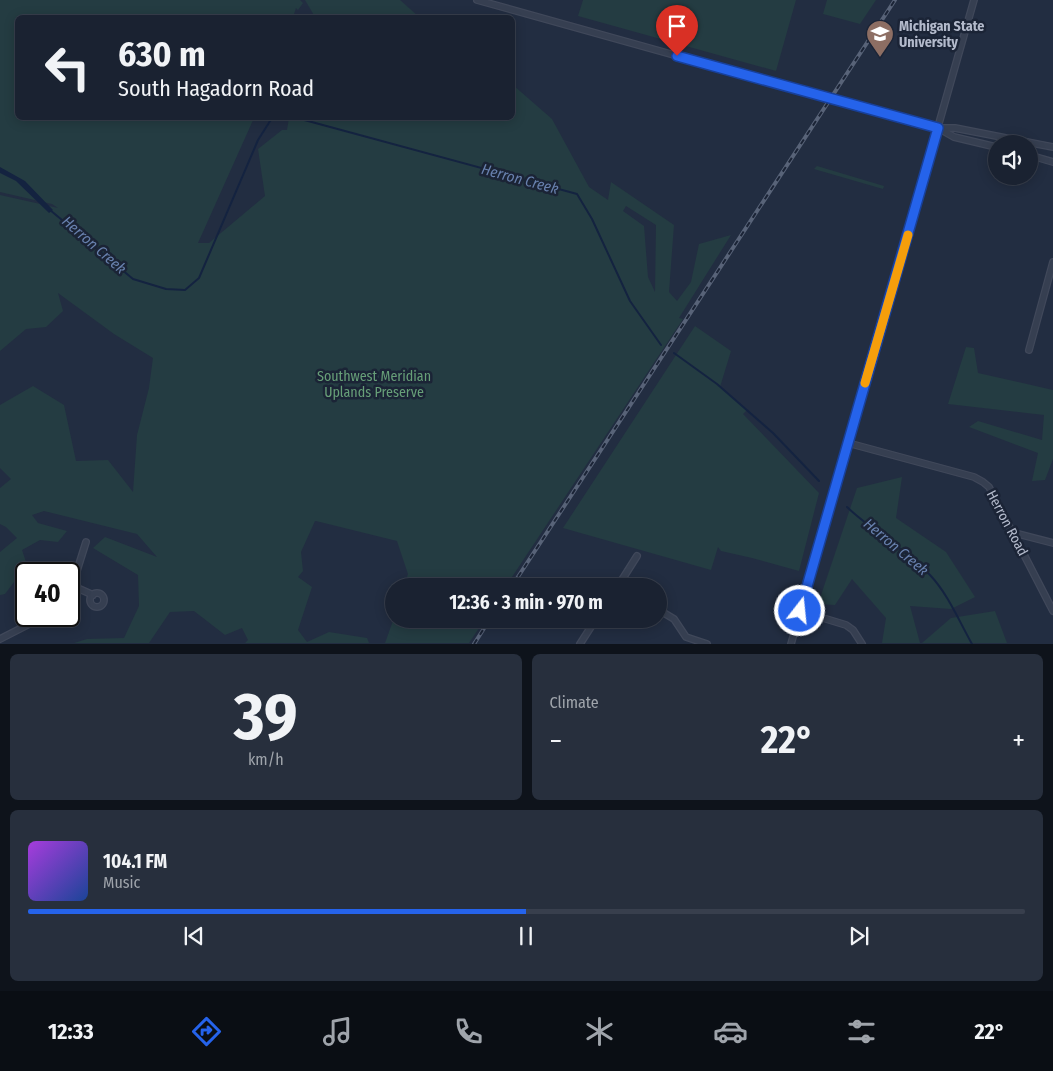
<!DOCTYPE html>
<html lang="en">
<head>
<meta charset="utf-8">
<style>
	:root { --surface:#1a2231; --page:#272f3d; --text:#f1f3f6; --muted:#9fa4ab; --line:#383f4d; --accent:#2563eb }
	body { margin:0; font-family:"Fira Sans Condensed",sans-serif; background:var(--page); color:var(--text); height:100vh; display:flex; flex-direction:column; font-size:19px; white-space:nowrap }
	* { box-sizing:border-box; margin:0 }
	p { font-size:16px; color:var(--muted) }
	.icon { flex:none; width:28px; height:28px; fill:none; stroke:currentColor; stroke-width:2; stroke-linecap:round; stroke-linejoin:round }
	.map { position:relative; height:644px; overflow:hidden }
	.panel { display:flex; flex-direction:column; gap:10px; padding:10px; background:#0e131b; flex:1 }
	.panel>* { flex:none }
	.top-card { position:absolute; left:15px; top:15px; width:500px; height:105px; border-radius:8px; box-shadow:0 2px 12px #0003,0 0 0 1px var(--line); background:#1a2231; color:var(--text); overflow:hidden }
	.tools { position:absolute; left:988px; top:135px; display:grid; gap:10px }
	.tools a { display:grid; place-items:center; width:50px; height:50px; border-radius:50%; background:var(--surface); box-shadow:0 2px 12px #0003,0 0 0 1px var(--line); font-size:25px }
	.speed { position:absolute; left:15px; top:562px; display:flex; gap:10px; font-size:25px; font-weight:700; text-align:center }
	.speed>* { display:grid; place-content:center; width:65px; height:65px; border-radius:50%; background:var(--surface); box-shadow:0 2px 12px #0003,0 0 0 1px var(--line); line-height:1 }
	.speed .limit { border:2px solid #111; border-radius:8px; background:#fff; color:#111 }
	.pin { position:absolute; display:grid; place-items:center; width:42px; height:42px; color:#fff; margin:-51px -21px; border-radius:50% 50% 50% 0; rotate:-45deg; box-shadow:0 0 5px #0007 }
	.pin .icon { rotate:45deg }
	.me { position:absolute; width:55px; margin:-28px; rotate:16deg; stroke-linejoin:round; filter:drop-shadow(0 0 4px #0008) }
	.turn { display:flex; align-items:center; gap:18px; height:105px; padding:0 20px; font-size:22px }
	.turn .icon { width:65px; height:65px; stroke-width:2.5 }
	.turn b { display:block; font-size:35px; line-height:42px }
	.big { font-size:38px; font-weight:700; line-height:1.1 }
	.panel .tile { flex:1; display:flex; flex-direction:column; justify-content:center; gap:8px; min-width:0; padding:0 18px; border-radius:8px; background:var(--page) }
	.panel .dial { align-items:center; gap:0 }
	.dial b { font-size:65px; line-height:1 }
	.song { display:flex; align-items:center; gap:15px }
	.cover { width:60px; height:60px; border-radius:8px; background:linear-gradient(135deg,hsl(280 70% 55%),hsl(220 70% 35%)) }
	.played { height:5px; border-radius:2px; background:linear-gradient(90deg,var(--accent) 50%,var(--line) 50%) }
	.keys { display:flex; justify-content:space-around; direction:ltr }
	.heat { display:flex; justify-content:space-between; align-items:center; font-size:28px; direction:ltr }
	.panel .tiles { flex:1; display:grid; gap:10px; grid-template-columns:1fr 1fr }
	.tile:last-child { grid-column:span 2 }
	.trip { position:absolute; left:385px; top:578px; width:282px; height:50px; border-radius:25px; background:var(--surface); box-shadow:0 2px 12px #0003,0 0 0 1px var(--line); font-weight:700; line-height:50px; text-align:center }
	.dock { display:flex; height:80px; justify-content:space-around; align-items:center; background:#0a0e14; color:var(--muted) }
	.dock .icon { width:35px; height:35px }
	.dock .on { color:var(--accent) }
	.dock b { font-size:22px; color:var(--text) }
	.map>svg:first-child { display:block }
</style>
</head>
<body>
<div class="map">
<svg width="1053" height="644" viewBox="0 0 1053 644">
	<rect width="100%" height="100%" fill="#222d41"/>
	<g fill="#243c42" fill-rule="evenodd">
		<path d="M 0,0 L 300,0 L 303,3 L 298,10 L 296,8 L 293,17 L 18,18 L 18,118 L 254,118 L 198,243 L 209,243 L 265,196 L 258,149 L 282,130 L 287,130 L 289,118 L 512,118 L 513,85 L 552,119 L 589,187 L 608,200 L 611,182 L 674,225 L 669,292 L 677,301 L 691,282 L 699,244 L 731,235 L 679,318 L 683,319 L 506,586 L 404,586 L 408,574 L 397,541 L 316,521 L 315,521 L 301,552 L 303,571 L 298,577 L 312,587 L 298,630 L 307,642 L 329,632 L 367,638 L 369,643 L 245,643 L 248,640 L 242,628 L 225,635 L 194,611 L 170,612 L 149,643 L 74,643 L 87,639 L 124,638 L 139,606 L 138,575 L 93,548 L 105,537 L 157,557 L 137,534 L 44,511 L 32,515 L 38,523 L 67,531 L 58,542 L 40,540 L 22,550 L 27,565 L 5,594 L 0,595 L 0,552 L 17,538 L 6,527 L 0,524 L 0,488 L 11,479 L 0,468 L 0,405 L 33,386 L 64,405 L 76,461 L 108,460 L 133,492 L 137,435 L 149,388 L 153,358 L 114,334 L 58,293 L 63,311 L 46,327 L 26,329 L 0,351 L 0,195 L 58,208 L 52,204 L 0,192 ZM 626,206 L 656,225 L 655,292 L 648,277 L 644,226 L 623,211 Z"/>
		<path d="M 305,0 L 400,0 L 419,17 L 315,17 Z"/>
		<path d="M 583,0 L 796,0 L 776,71 L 578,16 Z"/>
		<path d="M 827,0 L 876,0 L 860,24 L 823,14 Z"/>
		<path d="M 817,166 L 884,186 L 883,189 L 814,169 Z"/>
		<path d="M 695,326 L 731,351 L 720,387 L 747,410 L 743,414 L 819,493 L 799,571 L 752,558 L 721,551 L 718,547 L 711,570 L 563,528 Z"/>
		<path d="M 966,347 L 974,348 L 978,373 L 1053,390 L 1053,459 L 1045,480 L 1032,481 L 1038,453 L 969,427 L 978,421 L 1042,440 L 1044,415 L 948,404 Z"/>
		<path d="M 902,477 L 896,518 L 946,552 L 975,597 L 951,609 L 910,606 L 920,643 L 882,643 L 886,618 L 852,579 L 835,605 L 818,604 L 857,488 Z"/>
		<path d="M 995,611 L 1007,643 L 922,643 L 951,618 Z"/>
		<path d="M 394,618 L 394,619 L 485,619 L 469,643 L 385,643 Z"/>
	</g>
	<path fill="#142340" d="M 0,167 L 25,181 L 53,210 L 49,213 L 16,181 L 0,173 Z"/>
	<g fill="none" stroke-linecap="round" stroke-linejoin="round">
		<g stroke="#142340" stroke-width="2">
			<path d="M 297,118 L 577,194 L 592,219 L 630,301 L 661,345"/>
			<path d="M 50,210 L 133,279 L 166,289 L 185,290 L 199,278 L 258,140 L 272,118"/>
			<path d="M 674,353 L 717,384 L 773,433 L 819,481"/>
			<path d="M 847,507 C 873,532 905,548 930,575 C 948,594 959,621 972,644"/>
		</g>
		<defs>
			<g id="minor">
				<path d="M 477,0 L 928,126 L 938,128 L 955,128 L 1053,147"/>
				<path d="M 940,129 L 954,137 L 996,147"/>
				<path d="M 1029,155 L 1053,162"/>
				<path d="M 1029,350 L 1053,262"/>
				<path d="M 848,443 L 974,477 L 983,482 L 989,487 L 1053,611"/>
				<path d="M 1011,532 L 1053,543"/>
				<path d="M 73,586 L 93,595"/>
				<path d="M 618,586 L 637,556"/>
				<circle cx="97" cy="600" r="7"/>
				<path d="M 69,596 L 86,542"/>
				<path d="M 659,610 L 674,619 L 686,637 L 707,644"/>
				<path d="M 800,611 L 846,625 L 853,630 L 862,644"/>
				<path d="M 0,639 L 45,616"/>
				<path d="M 580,644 L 596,619"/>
				<path d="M 791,644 L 974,0"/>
			</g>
		</defs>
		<use href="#minor" stroke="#40485a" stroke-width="8"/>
		<use href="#minor" stroke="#363f51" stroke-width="5.5"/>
		<defs>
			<g id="rail">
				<path d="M 512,586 L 895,0"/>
				<path d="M 474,644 L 490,619"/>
			</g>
		</defs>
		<use href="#rail" stroke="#586378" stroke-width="4"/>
		<use href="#rail" stroke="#1b2436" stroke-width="2" stroke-dasharray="5.5" stroke-linecap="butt"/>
	</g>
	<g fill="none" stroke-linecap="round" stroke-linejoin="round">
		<defs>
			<path id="route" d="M 677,56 L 938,128 L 800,611"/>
		</defs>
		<use href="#route" stroke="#184099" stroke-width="12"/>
		<use href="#route" stroke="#2563eb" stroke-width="9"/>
		<path stroke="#f59e0b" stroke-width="9" d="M 865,383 L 908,235"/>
	</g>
	<defs>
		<symbol id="university-pin" viewBox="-11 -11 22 30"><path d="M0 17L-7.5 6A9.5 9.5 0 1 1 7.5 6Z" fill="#8d6e63" stroke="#1b2436"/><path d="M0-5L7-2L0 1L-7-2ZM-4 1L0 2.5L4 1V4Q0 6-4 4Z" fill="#fff"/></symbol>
	</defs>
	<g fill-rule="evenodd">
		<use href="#university-pin" x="864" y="18" width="32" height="43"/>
	</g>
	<g text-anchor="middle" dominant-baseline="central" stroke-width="5" stroke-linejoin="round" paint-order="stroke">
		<g font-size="14" font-weight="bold" fill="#b3bacb" stroke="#1b2436" text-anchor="start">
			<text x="899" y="26">Michigan State<tspan x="899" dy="16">University</tspan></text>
		</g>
		<g font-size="14" fill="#679f78" stroke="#1b2436">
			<text x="374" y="376">Southwest Meridian<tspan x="374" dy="16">Uplands Preserve</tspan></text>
		</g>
		<g font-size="14" fill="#b3bacb" stroke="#1b2436">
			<text transform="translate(1007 523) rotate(62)">Herron Road</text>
		</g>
		<g font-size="15" font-style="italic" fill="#6881ae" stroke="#1b2436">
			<text transform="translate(520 179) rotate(15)">Herron Creek</text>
			<text transform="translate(94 245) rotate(41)">Herron Creek</text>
			<text transform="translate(896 547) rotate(40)">Herron Creek</text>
		</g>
	</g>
</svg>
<div class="tools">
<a><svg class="icon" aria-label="sound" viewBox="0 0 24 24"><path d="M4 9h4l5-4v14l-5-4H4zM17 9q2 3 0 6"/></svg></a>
</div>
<div class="speed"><div class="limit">40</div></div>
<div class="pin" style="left:677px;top:56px;background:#d93025"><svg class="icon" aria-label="arrive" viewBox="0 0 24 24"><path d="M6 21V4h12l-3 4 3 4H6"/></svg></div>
<svg class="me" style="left:800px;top:611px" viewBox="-20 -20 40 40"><circle r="17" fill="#2563eb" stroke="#fff" stroke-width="3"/><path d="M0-11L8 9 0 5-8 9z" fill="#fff"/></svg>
<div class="trip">12:36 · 3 min · 970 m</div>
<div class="top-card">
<div class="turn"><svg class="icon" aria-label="left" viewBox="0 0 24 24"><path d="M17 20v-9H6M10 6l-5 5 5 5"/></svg><div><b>630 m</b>South Hagadorn Road</div></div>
</div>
</div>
<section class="panel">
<div class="tiles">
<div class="tile dial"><b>39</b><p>km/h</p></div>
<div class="tile"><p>Climate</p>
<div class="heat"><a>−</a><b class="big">22°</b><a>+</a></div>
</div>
<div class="tile">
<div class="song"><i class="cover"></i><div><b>104.1 FM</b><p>Music</p></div></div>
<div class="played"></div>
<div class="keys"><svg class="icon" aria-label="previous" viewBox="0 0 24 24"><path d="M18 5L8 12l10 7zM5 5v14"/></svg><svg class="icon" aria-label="pause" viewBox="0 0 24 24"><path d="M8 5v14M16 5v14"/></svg><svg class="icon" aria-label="next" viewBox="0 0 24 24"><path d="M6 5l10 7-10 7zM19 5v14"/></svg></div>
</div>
</div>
</section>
<nav class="dock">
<b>12:33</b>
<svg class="icon on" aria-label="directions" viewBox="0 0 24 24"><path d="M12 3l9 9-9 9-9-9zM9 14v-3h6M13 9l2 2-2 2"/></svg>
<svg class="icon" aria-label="music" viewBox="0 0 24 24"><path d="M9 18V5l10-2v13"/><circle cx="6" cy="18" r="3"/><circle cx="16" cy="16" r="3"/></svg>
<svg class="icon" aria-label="phone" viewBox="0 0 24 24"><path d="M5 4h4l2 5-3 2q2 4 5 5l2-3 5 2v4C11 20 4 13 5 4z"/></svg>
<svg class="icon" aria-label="climate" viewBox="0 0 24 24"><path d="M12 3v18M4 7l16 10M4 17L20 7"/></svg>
<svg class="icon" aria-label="car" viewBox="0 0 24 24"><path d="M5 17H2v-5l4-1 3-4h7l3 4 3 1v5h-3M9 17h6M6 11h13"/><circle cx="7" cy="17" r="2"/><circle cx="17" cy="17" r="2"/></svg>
<svg class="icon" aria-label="filters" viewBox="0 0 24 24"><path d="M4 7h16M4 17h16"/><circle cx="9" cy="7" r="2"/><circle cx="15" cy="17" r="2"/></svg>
<b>22°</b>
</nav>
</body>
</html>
